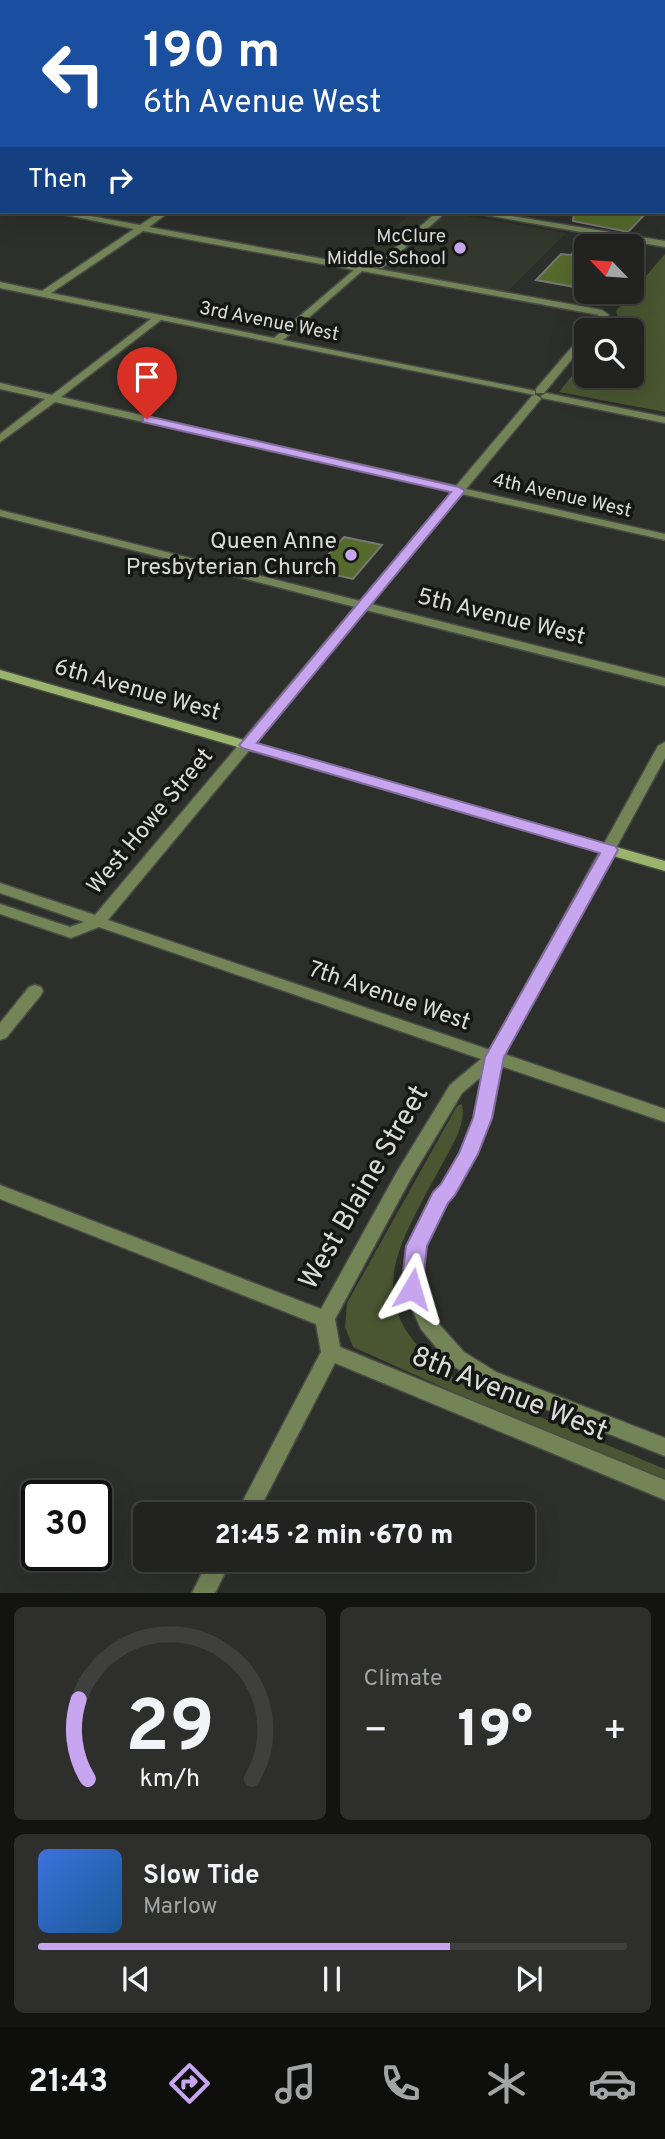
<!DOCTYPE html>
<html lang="en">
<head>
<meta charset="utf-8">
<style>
	:root { --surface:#222320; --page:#2e2f2d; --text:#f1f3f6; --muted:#a2a4a5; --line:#3f403e; --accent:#c7a6ef }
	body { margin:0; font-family:Overpass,sans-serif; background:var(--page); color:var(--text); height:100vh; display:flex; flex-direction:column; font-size:26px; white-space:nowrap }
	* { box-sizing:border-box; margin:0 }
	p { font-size:23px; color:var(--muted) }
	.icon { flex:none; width:38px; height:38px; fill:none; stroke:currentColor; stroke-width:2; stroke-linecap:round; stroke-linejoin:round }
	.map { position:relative; height:1593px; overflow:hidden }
	.panel { display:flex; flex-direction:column; gap:14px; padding:14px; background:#131312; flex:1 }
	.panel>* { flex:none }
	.guide { position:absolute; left:0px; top:0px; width:665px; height:214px; box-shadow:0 7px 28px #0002,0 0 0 2px var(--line); background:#1a4fa0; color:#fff; overflow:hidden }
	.needle { width:46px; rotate:295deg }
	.buttons { position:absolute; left:574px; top:234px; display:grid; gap:14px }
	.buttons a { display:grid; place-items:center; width:70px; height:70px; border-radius:10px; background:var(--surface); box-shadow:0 7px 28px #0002,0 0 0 2px var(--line); font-size:35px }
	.speed { position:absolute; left:21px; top:1480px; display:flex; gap:14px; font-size:35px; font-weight:700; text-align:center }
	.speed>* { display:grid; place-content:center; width:91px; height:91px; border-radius:50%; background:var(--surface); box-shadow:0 7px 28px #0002,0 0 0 2px var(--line); line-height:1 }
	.speed .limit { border:4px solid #111; border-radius:10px; background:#fff; color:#111 }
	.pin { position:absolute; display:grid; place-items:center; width:60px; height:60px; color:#fff; margin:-72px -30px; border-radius:50% 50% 50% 0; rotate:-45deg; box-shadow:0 0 7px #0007 }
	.pin .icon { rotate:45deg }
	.me { position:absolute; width:77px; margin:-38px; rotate:7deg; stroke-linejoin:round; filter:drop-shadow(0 0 5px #0008) }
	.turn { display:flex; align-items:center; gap:24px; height:147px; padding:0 28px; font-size:32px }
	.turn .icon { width:91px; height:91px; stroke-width:2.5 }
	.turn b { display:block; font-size:49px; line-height:60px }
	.then { display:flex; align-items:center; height:66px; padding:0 28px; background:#0003; gap:14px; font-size:26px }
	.big { font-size:52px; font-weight:800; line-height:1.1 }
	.panel .tile { flex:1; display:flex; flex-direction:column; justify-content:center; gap:10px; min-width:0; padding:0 24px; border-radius:10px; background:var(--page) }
	.panel .dial { align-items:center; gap:0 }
	.dial svg { height:182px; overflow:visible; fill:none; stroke:var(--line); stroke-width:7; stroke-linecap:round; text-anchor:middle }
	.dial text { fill:var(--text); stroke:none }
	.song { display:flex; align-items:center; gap:21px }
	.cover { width:84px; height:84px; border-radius:10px; background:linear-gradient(135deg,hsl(220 70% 55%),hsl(210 70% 35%)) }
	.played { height:7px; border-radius:4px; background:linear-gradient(90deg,var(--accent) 70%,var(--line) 70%) }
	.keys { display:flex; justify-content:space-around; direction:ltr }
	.heat { display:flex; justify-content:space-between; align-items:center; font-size:38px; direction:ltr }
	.panel .tiles { flex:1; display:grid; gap:14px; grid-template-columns:1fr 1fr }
	.tile:last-child { grid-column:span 2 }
	.trip { position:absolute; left:133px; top:1502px; width:402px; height:70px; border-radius:10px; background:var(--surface); box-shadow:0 7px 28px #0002,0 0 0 2px var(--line); font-weight:800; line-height:70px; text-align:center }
	.tabs { display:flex; height:112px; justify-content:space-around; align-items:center; background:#0e0e0d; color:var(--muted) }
	.tabs .icon { width:49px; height:49px }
	.tabs .current { color:var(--accent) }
	.tabs b { font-size:32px; color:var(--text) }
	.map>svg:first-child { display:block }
</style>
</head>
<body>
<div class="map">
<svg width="665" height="1593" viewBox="0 0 665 1593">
	<rect width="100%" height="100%" fill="#2d2f2a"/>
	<path fill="#33372c" d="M 413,212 L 443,212 L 566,233 L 507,292 L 350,263 Z"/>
	<g fill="#495631">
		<path d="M 665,254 L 665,412 L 559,392 L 586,358 L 586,376 L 632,376 L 632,331 L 609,331 L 619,320 L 616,311 Z"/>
		<path d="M 462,1104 C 466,1124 454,1142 445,1159 C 392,1257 353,1309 465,1386 L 665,1469 L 665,1480 L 487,1407 L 353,1347 L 345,1327 L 347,1303 L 457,1106 Z"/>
	</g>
	<g fill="#556a2c" stroke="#767873" stroke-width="2">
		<path d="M 574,212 L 647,212 L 628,232 L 573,221 Z"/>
		<path d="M 589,236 L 620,242 L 615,247 L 586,247 L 586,289 L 536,280 L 561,254 L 571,255 Z"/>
		<path d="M 344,537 L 382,545 L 353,579 L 322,572 L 326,567 L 319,565 Z"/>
	</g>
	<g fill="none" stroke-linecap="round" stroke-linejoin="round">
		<defs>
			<g id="street">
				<path d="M 218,0 L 226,0 L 216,2 Z"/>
				<path d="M 354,0 L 361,0 L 352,2 Z"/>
				<path d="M 632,0 L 639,0 L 631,2 Z"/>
				<rect x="0" y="23" width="2" height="4"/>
				<rect x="663" y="32" width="2" height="4"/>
				<rect x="663" y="72" width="2" height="4"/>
				<path d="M 663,105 L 665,105 L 663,111 Z"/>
				<rect x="663" y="118" width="2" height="5"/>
				<rect x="0" y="131" width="2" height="4"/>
				<rect x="0" y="199" width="2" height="5"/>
				<path d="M 52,212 L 68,212 L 140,225 L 160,212 L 169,212 L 149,227 L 602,310 L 609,315 L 596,331 L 586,331 L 599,315 L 362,271 L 283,340 L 531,390 L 535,391 L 535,395 L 161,320 L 61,397 L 456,486 L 532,396 L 536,395 L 541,398 L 540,400 L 466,489 L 665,534 L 665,540 L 462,494 L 371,604 L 665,678 L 665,686 L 366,610 L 108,920 L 490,1050 L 658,746 L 665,742 L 665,758 L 504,1054 L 665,1109 L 665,1122 L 501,1066 L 492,1118 L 477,1154 L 454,1195 L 447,1203 L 426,1246 L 421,1289 L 438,1323 L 464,1352 L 496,1372 L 665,1438 L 665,1456 L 482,1384 L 450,1364 L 421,1329 L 403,1289 L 408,1246 L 434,1193 L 442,1185 L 460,1153 L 474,1118 L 482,1076 L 462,1093 L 410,1180 L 335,1319 L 340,1347 L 665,1480 L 665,1500 L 335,1363 L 257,1514 L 236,1514 L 321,1352 L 316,1324 L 0,1199 L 0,1185 L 321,1309 L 398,1170 L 450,1085 L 481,1059 L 99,927 L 71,938 L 0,914 L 0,904 L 70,927 L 84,922 L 0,893 L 0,883 L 95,915 L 355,607 L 0,516 L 0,510 L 360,601 L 452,492 L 55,402 L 0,442 L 0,434 L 45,399 L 0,389 L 0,383 L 52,395 L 151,319 L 0,288 L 0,282 L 42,291 L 134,229 ZM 143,231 L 354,270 L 274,338 L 51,293 Z"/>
				<path d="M 437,212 L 445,213 L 382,268 L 376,268 L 376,264 Z"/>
				<path d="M 469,212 L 486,212 L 665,241 L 665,247 Z"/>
				<path d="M 586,333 L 586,342 L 544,393 L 536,393 L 536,389 L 583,334 Z"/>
				<path d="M 546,393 L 665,417 L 665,423 L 542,398 L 541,396 Z"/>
				<path d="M 35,985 L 41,987 L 43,991 L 41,995 L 6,1038 L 0,1040 L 0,1023 L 29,987 Z"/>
				<path d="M 209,1559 L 232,1559 L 215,1593 L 192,1593 Z"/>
			</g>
			<g id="secondary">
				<path d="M 492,0 L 499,0 L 491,2 Z"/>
				<rect x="0" y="72" width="2" height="4"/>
				<path d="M 0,154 L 2,154 L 0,159 Z"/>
				<rect x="663" y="175" width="2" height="4"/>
				<path d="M 0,670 L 665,861 L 665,871 L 0,678 Z"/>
			</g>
		</defs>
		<use href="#street" stroke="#494b46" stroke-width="3"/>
		<use href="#secondary" stroke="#494b46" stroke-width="3"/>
		<use href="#street" fill="#738457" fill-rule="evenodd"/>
		<use href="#secondary" fill="#9ab46b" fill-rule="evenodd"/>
	</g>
	<path fill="#c7a6ef" stroke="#816c9b" stroke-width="2" d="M 147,416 L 459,487 L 465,491 L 257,743 L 615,846 L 618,850 L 504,1057 L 492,1118 L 478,1154 L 455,1195 L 448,1203 L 427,1246 L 422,1289 L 419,1295 L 412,1298 L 404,1295 L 401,1289 L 406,1246 L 433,1192 L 441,1184 L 459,1153 L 473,1118 L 485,1057 L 600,853 L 242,748 L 239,745 L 242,742 L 451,492 L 143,422 L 143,417 Z"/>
	<g fill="#c7a6ef" stroke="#161715" stroke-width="2.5">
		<circle cx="460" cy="248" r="7"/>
		<circle cx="351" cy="555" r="7"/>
	</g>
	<g text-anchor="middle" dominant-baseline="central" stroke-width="7" stroke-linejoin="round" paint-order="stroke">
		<g font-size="19" fill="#dadcd8" stroke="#161715" text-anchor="end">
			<text x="446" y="237">McClure<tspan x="446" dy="22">Middle School</tspan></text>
		</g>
		<g font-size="19" fill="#dadcd8" stroke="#161715">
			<text transform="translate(269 322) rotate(11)">3rd Avenue West</text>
			<text transform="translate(562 496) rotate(13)">4th Avenue West</text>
		</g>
		<g font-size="23" fill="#dadcd8" stroke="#161715" text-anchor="end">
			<text x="337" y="542">Queen Anne<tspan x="337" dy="26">Presbyterian Church</tspan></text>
		</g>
		<g font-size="23" fill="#dadcd8" stroke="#161715">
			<text transform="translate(501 618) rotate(14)">5th Avenue West</text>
			<text transform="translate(137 691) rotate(16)">6th Avenue West</text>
			<text transform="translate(151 822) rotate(-50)">West Howe Street</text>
			<text transform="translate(389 997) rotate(19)">7th Avenue West</text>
		</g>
		<g font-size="28" fill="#dadcd8" stroke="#161715">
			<text transform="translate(365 1188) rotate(-60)">West Blaine Street</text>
			<text transform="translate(509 1395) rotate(22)">8th Avenue West</text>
		</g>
	</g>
</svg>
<div class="buttons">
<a><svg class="needle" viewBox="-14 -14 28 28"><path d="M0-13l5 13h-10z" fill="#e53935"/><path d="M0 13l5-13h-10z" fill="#a2a4a5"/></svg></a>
<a><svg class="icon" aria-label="search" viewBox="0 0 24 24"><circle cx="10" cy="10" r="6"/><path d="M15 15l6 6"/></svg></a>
</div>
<div class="speed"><div class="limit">30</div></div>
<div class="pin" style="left:147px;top:419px;background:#d93025"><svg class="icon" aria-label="arrive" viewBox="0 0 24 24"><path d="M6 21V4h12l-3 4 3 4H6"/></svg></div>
<svg class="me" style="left:412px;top:1289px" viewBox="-20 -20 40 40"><path d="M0-17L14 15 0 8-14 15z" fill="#c7a6ef" stroke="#fff" stroke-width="4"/></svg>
<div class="trip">21:45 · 2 min · 670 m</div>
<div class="guide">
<div class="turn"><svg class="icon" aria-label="left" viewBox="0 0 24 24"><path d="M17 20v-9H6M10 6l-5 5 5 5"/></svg><div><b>190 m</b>6th Avenue West</div></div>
<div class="then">Then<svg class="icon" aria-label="right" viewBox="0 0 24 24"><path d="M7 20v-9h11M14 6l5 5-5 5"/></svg></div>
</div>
</div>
<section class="panel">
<div class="tiles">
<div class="tile dial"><svg viewBox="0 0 100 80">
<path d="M14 69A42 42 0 1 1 86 69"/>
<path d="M14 69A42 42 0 0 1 10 34" stroke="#c7a6ef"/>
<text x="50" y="56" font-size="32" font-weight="700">29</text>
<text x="50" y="72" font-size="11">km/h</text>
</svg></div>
<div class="tile"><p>Climate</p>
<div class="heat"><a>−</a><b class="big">19°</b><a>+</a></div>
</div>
<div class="tile">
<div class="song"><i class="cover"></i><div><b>Slow Tide</b><p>Marlow</p></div></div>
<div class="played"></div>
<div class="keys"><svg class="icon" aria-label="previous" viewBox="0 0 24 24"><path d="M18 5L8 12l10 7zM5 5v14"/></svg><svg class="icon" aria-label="pause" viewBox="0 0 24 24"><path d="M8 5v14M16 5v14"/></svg><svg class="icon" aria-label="next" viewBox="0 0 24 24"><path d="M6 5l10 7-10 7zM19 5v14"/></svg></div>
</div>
</div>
</section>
<nav class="tabs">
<b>21:43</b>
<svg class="icon current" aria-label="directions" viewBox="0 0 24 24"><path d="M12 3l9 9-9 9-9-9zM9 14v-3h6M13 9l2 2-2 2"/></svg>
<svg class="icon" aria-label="music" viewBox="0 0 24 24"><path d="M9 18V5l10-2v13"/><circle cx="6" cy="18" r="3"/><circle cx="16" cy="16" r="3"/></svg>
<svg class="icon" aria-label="phone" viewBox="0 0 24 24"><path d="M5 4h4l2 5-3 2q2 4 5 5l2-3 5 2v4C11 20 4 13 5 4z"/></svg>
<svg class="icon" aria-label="climate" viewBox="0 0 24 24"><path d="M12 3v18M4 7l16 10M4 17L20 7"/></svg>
<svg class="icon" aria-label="car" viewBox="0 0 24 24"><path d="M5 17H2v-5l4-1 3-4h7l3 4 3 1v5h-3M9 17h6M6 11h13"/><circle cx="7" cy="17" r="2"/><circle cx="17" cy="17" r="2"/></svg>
</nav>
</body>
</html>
